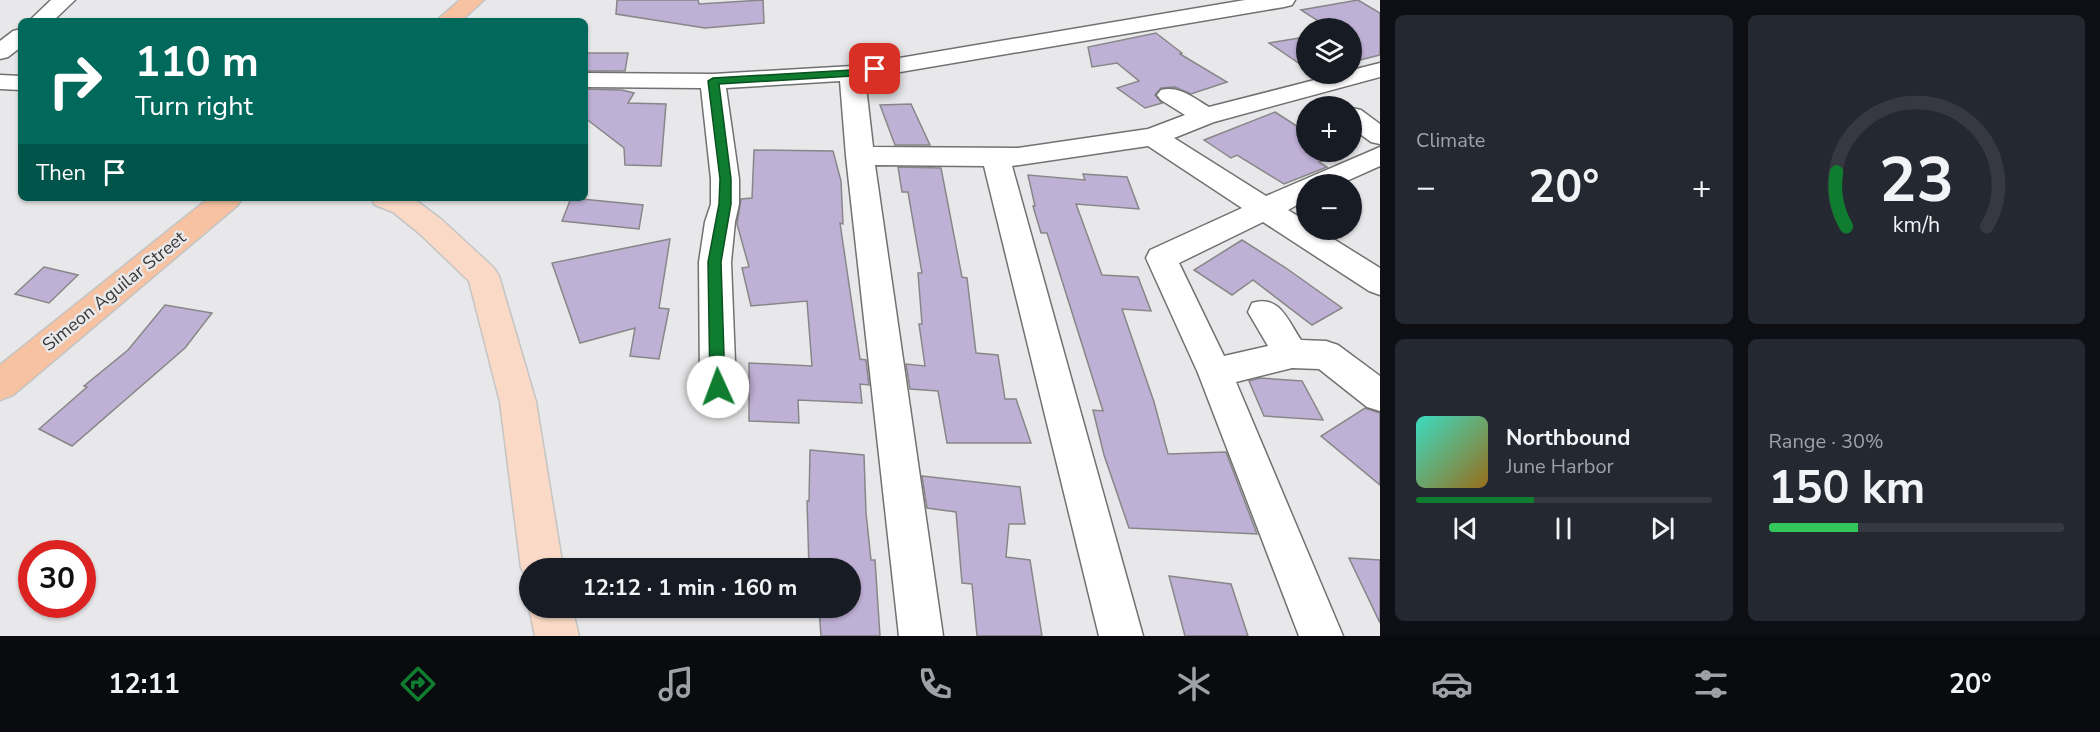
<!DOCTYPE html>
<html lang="en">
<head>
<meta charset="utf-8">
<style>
	:root { --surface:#171b24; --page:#242831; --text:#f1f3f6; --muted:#9ea1a6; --line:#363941; --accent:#0f7c30 }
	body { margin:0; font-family:"Nunito Sans",sans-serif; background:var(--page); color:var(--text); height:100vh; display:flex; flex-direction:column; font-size:22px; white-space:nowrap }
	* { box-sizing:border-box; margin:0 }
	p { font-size:20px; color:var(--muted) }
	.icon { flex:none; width:33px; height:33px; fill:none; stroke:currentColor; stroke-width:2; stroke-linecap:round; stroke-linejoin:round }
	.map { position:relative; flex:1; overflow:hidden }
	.drawer { display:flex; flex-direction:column; gap:15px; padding:15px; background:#0d0f14; width:720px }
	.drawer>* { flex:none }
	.hud { position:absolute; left:18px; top:18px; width:570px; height:183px; border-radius:9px; box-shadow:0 2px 4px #0004; background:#00695c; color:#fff; overflow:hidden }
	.buttons { position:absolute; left:1296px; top:18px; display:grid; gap:12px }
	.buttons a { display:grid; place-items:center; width:66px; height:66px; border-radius:50%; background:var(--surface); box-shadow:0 2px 4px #0004; font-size:30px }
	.speed { position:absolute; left:18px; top:540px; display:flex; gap:12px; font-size:30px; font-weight:700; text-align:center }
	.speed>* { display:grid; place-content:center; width:78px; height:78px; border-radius:50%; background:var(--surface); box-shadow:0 2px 4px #0004; line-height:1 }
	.speed .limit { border:9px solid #d22; background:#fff; color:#111 }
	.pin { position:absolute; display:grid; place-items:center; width:51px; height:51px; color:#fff; margin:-26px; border-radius:12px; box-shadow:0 3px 9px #0006 }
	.me { position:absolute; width:66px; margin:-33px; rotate:358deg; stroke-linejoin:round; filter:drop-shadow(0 0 4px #0008) }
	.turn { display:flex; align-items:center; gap:21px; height:126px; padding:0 18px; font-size:27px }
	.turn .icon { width:78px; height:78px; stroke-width:2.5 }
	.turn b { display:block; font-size:42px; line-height:51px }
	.then { display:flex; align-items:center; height:57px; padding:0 18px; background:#0003; gap:12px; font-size:22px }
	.big { font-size:45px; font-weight:700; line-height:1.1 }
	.drawer .card { flex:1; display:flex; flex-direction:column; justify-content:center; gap:9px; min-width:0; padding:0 21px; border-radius:9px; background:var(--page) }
	.drawer .dial { align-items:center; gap:0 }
	.dial svg { height:156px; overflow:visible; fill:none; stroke:var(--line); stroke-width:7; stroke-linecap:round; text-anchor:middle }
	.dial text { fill:var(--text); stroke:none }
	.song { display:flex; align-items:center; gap:18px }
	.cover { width:72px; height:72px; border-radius:9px; background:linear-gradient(135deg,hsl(170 70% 55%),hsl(40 70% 35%)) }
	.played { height:6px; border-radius:3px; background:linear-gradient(90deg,var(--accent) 40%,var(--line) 40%) }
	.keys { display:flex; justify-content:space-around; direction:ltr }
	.heat { display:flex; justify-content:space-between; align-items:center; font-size:33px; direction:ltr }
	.charge { height:9px; border-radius:4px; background:linear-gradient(90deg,#34c759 30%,var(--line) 0) }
	.drawer .tiles { flex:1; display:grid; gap:15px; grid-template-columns:repeat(2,1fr) }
	.trip { position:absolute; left:519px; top:558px; width:342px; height:60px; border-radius:30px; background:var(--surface); box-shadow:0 2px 4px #0004; font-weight:700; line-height:60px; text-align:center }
	.tab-bar { display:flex; height:96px; justify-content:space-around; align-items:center; background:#090b0e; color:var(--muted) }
	.tab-bar .icon { width:42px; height:42px }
	.tab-bar .current { color:var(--accent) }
	.tab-bar b { font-size:27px; color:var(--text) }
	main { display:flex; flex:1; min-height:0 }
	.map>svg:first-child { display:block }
</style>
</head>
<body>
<main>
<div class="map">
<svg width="1380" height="636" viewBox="0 0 1380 636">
	<rect width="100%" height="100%" fill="#e8e8ea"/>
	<g fill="#bfb0d5" stroke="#888788" stroke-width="1.5">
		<path d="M 617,0 L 698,0 L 699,4 L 763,0 L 764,23 L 705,28 L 616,14 Z"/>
		<path d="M 1358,0 L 1380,13 L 1380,55 L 1352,62 L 1352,28 L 1329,28 L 1301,10 Z"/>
		<path d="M 1156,33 L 1182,53 L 1180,54 L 1227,82 L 1191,94 L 1175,87 L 1161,88 L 1155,95 L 1162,103 L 1145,108 L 1117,88 L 1139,81 L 1117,63 L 1092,67 L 1088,47 Z"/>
		<path d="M 1306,37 L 1306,68 L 1269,43 Z"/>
		<path d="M 585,53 L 628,53 L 625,71 L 585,71 Z"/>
		<path d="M 585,89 L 622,90 L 634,93 L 628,103 L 666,104 L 661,166 L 625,165 L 624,148 L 585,118 Z"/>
		<path d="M 911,104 L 930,145 L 895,145 L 880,105 Z"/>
		<path d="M 1275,112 L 1306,132 L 1306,152 L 1339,153 L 1319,162 L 1327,167 L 1284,184 L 1237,155 L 1231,158 L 1204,140 Z"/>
		<path d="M 754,150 L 833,151 L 841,181 L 843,224 L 840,223 L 860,359 L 866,360 L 869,385 L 860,384 L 862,403 L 798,400 L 799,423 L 749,421 L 749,363 L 812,366 L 807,301 L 751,306 L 742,268 L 749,267 L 737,224 L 741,199 L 752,198 Z"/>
		<path d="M 898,167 L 941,168 L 962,277 L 967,278 L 976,353 L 998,355 L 1005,399 L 1016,399 L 1031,443 L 947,443 L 938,391 L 910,389 L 906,364 L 925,366 L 919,324 L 922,324 L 918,273 L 922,273 L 908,192 L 902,192 Z"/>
		<path d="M 1083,174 L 1127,177 L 1139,209 L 1076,204 L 1102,275 L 1138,277 L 1151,311 L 1122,309 L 1154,402 L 1168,454 L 1226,452 L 1257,534 L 1129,528 L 1104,455 L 1093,410 L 1103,411 L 1047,233 L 1041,233 L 1033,206 L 1035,206 L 1028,175 L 1085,180 Z"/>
		<path d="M 571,198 L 643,205 L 639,229 L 562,221 Z"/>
		<path d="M 670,239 L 659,308 L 669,309 L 659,359 L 630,356 L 635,328 L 580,343 L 552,263 Z"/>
		<path d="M 1242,240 L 1286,268 L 1342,308 L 1312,325 L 1253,280 L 1232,295 L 1194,270 Z"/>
		<path d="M 44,267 L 78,275 L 49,303 L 15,294 Z"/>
		<path d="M 165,305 L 212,313 L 185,348 L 72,446 L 39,429 L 87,387 L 84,386 L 128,350 Z"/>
		<path d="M 1260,378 L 1302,381 L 1323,420 L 1264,416 L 1249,381 Z"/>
		<path d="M 1365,408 L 1380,413 L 1380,485 L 1321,436 Z"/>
		<path d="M 810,450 L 864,455 L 866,513 L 871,560 L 875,560 L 880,636 L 821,636 L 819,608 L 850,608 L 850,568 L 809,568 L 807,501 L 809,501 Z"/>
		<path d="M 922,476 L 1020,487 L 1025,524 L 1009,524 L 1006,557 L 1030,560 L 1042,636 L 977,636 L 972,584 L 962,583 L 956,512 L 927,508 Z"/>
		<path d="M 1349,558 L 1380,560 L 1380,623 Z"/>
		<path d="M 1169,576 L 1231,584 L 1248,636 L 1185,636 Z"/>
	</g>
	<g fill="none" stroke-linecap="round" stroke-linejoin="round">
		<defs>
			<g id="minor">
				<path d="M 51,0 L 75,0 L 53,21 L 29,21 Z"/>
				<path d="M 1245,0 L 1295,0 L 1292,5 L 1284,7 L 865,78 L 873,147 L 1018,148 L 1148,129 L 1185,115 L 1161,100 L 1157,95 L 1161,90 C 1179,85 1194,98 1209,107 L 1338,74 L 1352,74 L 1352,70 L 1380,63 L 1380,77 L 1214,122 L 1174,138 L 1266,196 L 1380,147 L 1380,166 L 1340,184 L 1306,184 L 1306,200 L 1288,210 L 1306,221 L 1306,230 L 1319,230 L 1380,268 L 1380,295 L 1369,291 L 1263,222 L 1179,263 L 1224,356 L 1268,346 L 1248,312 L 1252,303 C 1280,294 1288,321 1301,340 L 1326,341 L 1338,345 L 1380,376 L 1380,411 L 1367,407 L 1319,369 L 1292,368 L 1236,382 L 1343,636 L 1299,636 L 1198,373 L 1146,258 L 1150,250 L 1242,208 L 1148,146 L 1012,166 L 1143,636 L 1099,636 L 984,166 L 875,165 L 943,636 L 899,636 L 846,156 L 840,81 L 726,88 L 739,179 L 739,204 L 735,222 L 731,262 L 736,387 L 731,397 L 718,402 L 705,397 L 700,387 L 699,262 L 705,222 L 711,204 L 711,179 L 701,88 L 585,87 L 585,73 L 713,74 L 852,66 Z"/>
				<path d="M 21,29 L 21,47 L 8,57 L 0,59 L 0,41 L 13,31 Z"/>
				<path d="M 0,75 L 21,76 L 21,90 L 0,89 Z"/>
				<path d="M 1352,108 L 1361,110 L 1380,124 L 1380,144 L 1371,142 L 1352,128 Z"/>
			</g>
			<g id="major">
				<path d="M 371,198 L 413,198 L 442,220 L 494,268 L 499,276 L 536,402 L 563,568 L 530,568 L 530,584 L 521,568 L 500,402 L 469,281 L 420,234 L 393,212 L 375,205 Z"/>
				<path d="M 529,608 L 572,608 L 579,636 L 535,636 Z"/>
			</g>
			<g id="highway">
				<path d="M 460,0 L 484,0 L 461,21 L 436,21 Z"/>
				<path d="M 209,198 L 242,198 L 238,205 L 13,395 L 0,400 L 0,365 Z"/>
			</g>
		</defs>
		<use href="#minor" stroke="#717172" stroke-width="3"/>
		<use href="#major" stroke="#c4c4c4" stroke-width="3"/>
		<use href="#highway" stroke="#c4c4c4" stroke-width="3"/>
		<use href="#minor" fill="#fff" fill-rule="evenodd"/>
		<use href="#major" fill="#fadac7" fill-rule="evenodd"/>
		<use href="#highway" fill="#f6c2a2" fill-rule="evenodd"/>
	</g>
	<path fill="#0f7c30" stroke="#0a511f" stroke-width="1.5" d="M 875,66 L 879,67 L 879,71 L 852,76 L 719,84 L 731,179 L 731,204 L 721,262 L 725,387 L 723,392 L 712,392 L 710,387 L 708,262 L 719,204 L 720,179 L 708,81 L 713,78 L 852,70 Z"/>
	<g text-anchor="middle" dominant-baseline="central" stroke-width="5" stroke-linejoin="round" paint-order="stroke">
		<g font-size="18" fill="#39393a" stroke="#e8e8ea">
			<text transform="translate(114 291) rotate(-39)">Simeon Aguilar Street</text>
		</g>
	</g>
</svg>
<div class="buttons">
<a><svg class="icon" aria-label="layers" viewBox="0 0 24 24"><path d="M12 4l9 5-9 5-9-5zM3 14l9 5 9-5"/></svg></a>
<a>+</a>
<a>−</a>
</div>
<div class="speed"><div class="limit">30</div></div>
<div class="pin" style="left:875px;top:69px;background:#d93025"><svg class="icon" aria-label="arrive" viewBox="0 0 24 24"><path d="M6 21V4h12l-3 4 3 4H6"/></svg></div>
<svg class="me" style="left:718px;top:387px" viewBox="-20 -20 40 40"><circle r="19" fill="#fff"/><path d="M0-13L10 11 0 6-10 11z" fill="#0f7c30"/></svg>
<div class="trip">12:12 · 1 min · 160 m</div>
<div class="hud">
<div class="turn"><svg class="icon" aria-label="right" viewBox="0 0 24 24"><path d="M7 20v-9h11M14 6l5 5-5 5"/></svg><div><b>110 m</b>Turn right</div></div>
<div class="then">Then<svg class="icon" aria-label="arrive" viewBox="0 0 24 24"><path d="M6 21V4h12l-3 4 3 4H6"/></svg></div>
</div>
</div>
<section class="drawer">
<div class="tiles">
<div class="card"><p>Climate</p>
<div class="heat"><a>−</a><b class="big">20°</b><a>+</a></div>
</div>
<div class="card dial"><svg viewBox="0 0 100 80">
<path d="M14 69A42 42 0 1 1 86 69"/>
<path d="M14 69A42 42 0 0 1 9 41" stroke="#0f7c30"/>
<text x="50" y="56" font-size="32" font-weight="700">23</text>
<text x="50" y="72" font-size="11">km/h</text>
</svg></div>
<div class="card">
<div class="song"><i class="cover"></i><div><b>Northbound</b><p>June Harbor</p></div></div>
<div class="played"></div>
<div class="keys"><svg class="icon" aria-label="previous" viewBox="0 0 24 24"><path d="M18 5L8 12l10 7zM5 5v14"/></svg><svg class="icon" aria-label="pause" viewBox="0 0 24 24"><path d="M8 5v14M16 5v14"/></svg><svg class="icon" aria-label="next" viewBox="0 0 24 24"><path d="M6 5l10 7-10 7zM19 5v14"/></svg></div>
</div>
<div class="card"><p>Range · 30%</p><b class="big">150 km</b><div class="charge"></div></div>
</div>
</section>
</main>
<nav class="tab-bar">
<b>12:11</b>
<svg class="icon current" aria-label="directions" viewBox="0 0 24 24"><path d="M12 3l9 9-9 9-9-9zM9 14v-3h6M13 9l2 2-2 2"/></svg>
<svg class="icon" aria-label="music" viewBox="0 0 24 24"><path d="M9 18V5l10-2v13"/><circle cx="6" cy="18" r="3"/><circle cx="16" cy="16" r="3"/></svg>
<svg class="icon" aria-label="phone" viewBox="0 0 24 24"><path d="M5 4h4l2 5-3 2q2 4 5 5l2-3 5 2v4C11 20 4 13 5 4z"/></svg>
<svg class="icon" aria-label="climate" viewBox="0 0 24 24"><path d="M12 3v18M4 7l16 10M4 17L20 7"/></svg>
<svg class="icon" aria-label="car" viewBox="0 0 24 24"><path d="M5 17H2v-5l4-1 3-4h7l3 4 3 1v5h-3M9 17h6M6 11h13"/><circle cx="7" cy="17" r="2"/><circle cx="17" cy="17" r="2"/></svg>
<svg class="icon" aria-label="filters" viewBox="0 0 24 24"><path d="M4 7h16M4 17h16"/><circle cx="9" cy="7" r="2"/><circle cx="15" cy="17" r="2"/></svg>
<b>20°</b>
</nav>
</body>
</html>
